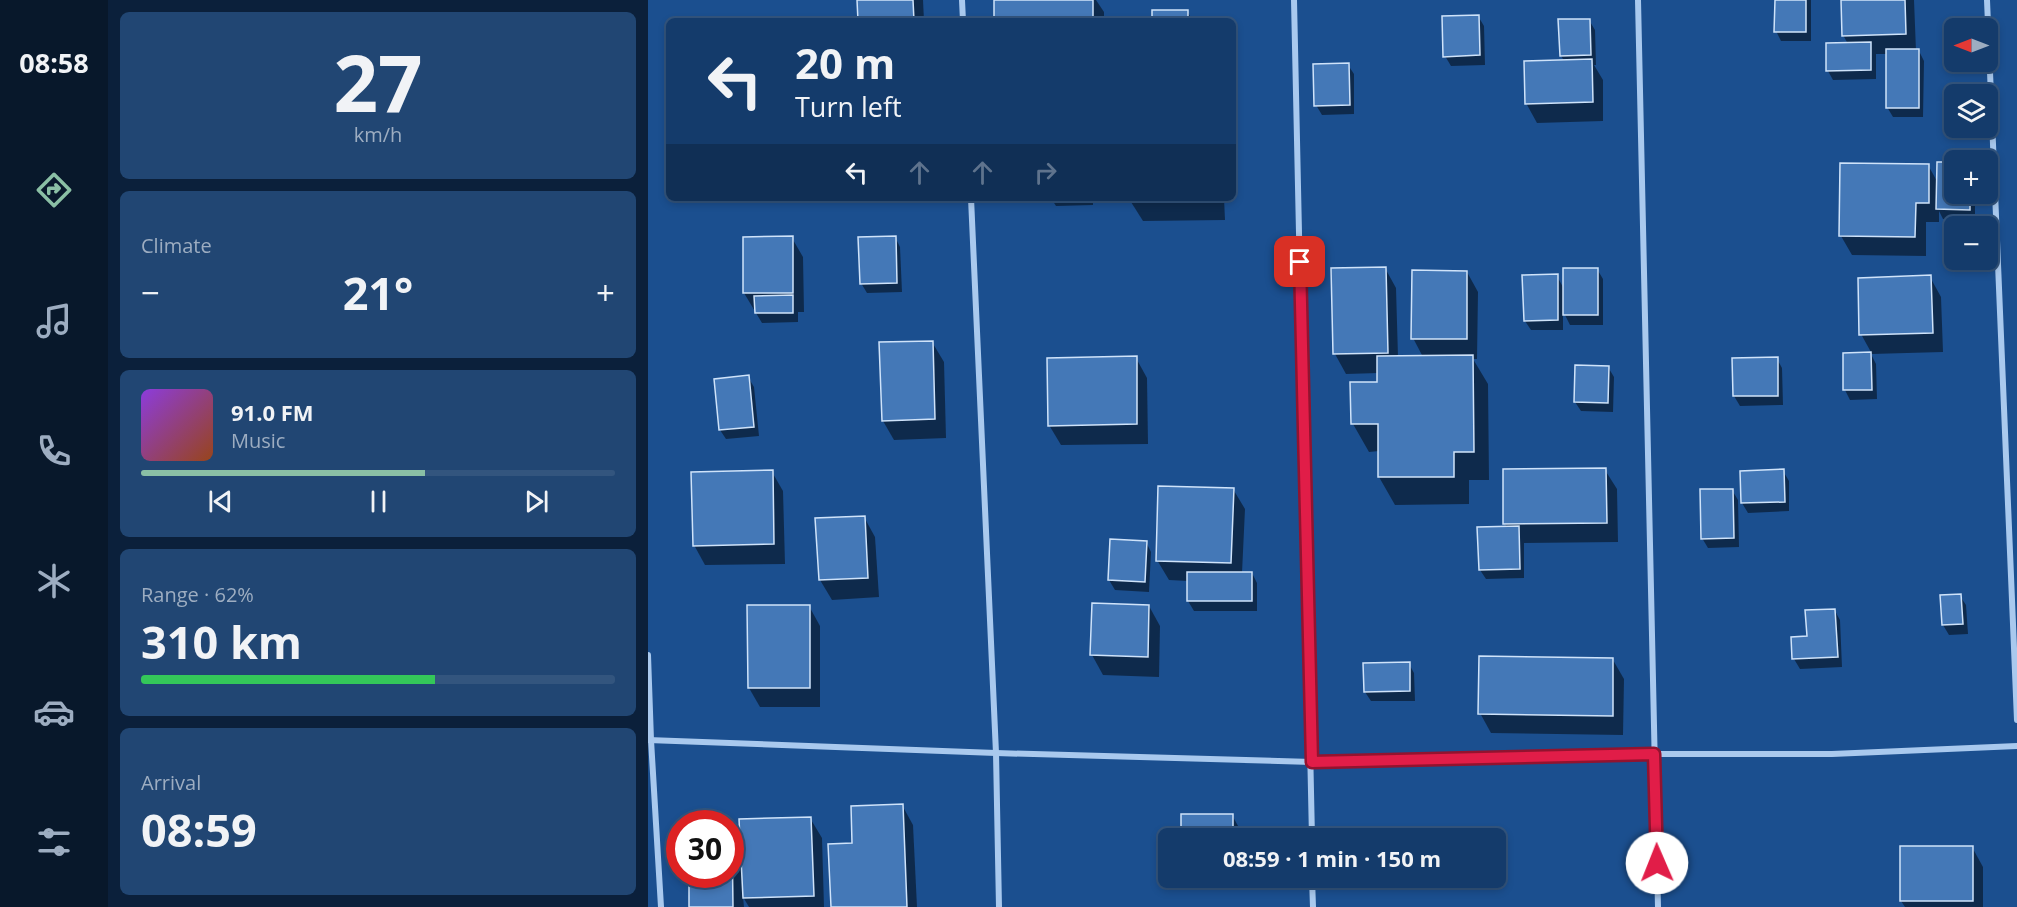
<!DOCTYPE html>
<html lang="en">
<head>
<meta charset="utf-8">
<style>
	:root { --surface:#143b6b; --page:#214673; --text:#f1f3f6; --muted:#9dadc1; --line:#33557e; --accent:#8abfa5 }
	body { margin:0; font-family:"Open Sans",sans-serif; background:var(--page); color:var(--text); height:100vh; display:flex; flex-direction:column; font-size:22px; white-space:nowrap }
	* { box-sizing:border-box; margin:0 }
	p { font-size:20px; color:var(--muted) }
	.icon { flex:none; width:33px; height:33px; fill:none; stroke:currentColor; stroke-width:2; stroke-linecap:round; stroke-linejoin:round }
	.map { position:relative; flex:1; overflow:hidden }
	.sheet { display:flex; flex-direction:column; gap:12px; padding:12px; background:#0b203b; width:540px }
	.sheet>* { flex:none }
	.banner { position:absolute; left:18px; top:18px; width:570px; height:183px; border-radius:9px; box-shadow:0 3px 9px #0003,0 0 0 2px var(--line); background:#143b6b; color:var(--text); overflow:hidden }
	.needle { width:39px; rotate:270deg }
	.fabs { position:absolute; left:1296px; top:18px; display:grid; gap:12px }
	.fabs a { display:grid; place-items:center; width:54px; height:54px; border-radius:9px; background:var(--surface); box-shadow:0 3px 9px #0003,0 0 0 2px var(--line); font-size:30px }
	.speed { position:absolute; left:18px; top:810px; display:flex; gap:12px; font-size:30px; font-weight:700; text-align:center }
	.speed>* { display:grid; place-content:center; width:78px; height:78px; border-radius:50%; background:var(--surface); box-shadow:0 3px 9px #0003,0 0 0 2px var(--line); line-height:1 }
	.speed .limit { border:9px solid #d22; background:#fff; color:#111 }
	.pin { position:absolute; display:grid; place-items:center; width:51px; height:51px; color:#fff; margin:-26px; border-radius:12px; box-shadow:0 3px 9px #0006 }
	.me { position:absolute; width:66px; margin:-33px; rotate:359deg; stroke-linejoin:round; filter:drop-shadow(0 0 4px #0008) }
	.turn { display:flex; align-items:center; gap:21px; height:126px; padding:0 30px; font-size:27px }
	.turn .icon { width:78px; height:78px; stroke-width:2.5 }
	.turn b { display:block; font-size:42px; line-height:51px }
	.lanes { display:flex; align-items:center; height:57px; padding:0 30px; background:#0003; justify-content:center; gap:30px; direction:ltr }
	.lanes .off { opacity:.35 }
	.big { font-size:45px; font-weight:700; line-height:1.1 }
	.sheet .tile { flex:1; display:flex; flex-direction:column; justify-content:center; gap:9px; min-width:0; padding:0 21px; border-radius:9px; background:var(--page) }
	.sheet .dial { align-items:center; gap:0 }
	.dial b { font-size:78px; line-height:1 }
	.song { display:flex; align-items:center; gap:18px }
	.cover { width:72px; height:72px; border-radius:9px; background:linear-gradient(135deg,hsl(270 70% 55%),hsl(20 70% 35%)) }
	.played { height:6px; border-radius:3px; background:linear-gradient(90deg,var(--accent) 60%,var(--line) 60%) }
	.keys { display:flex; justify-content:space-around; direction:ltr }
	.heat { display:flex; justify-content:space-between; align-items:center; font-size:33px; direction:ltr }
	.charge { height:9px; border-radius:4px; background:linear-gradient(90deg,#34c759 62%,var(--line) 0) }
	.trip { position:absolute; left:510px; top:828px; width:348px; height:60px; border-radius:9px; background:var(--surface); box-shadow:0 3px 9px #0003,0 0 0 2px var(--line); font-weight:700; line-height:60px; text-align:center }
	main { display:flex; flex:1; min-height:0 }
	.menu { display:flex; flex-direction:column; width:108px; justify-content:space-around; align-items:center; background:#08182b; color:var(--muted) }
	.menu .icon { width:42px; height:42px }
	.menu .active { color:var(--accent) }
	.menu b { font-size:27px; color:var(--text) }
	.map>svg:first-child { display:block }
</style>
</head>
<body>
<main>
<nav class="menu">
<b>08:58</b>
<svg class="icon active" aria-label="directions" viewBox="0 0 24 24"><path d="M12 3l9 9-9 9-9-9zM9 14v-3h6M13 9l2 2-2 2"/></svg>
<svg class="icon" aria-label="music" viewBox="0 0 24 24"><path d="M9 18V5l10-2v13"/><circle cx="6" cy="18" r="3"/><circle cx="16" cy="16" r="3"/></svg>
<svg class="icon" aria-label="phone" viewBox="0 0 24 24"><path d="M5 4h4l2 5-3 2q2 4 5 5l2-3 5 2v4C11 20 4 13 5 4z"/></svg>
<svg class="icon" aria-label="climate" viewBox="0 0 24 24"><path d="M12 3v18M4 7l16 10M4 17L20 7"/></svg>
<svg class="icon" aria-label="car" viewBox="0 0 24 24"><path d="M5 17H2v-5l4-1 3-4h7l3 4 3 1v5h-3M9 17h6M6 11h13"/><circle cx="7" cy="17" r="2"/><circle cx="17" cy="17" r="2"/></svg>
<svg class="icon" aria-label="filters" viewBox="0 0 24 24"><path d="M4 7h16M4 17h16"/><circle cx="9" cy="7" r="2"/><circle cx="15" cy="17" r="2"/></svg>
</nav>
<section class="sheet">
<div class="tile dial"><b>27</b><p>km/h</p></div>
<div class="tile"><p>Climate</p>
<div class="heat"><a>−</a><b class="big">21°</b><a>+</a></div>
</div>
<div class="tile">
<div class="song"><i class="cover"></i><div><b>91.0 FM</b><p>Music</p></div></div>
<div class="played"></div>
<div class="keys"><svg class="icon" aria-label="previous" viewBox="0 0 24 24"><path d="M18 5L8 12l10 7zM5 5v14"/></svg><svg class="icon" aria-label="pause" viewBox="0 0 24 24"><path d="M8 5v14M16 5v14"/></svg><svg class="icon" aria-label="next" viewBox="0 0 24 24"><path d="M6 5l10 7-10 7zM19 5v14"/></svg></div>
</div>
<div class="tile"><p>Range · 62%</p><b class="big">310 km</b><div class="charge"></div></div>
<div class="tile"><p>Arrival</p><b class="big">08:59</b></div>
</section>
<div class="map">
<svg width="1369" height="907" viewBox="0 0 1369 907">
	<rect width="100%" height="100%" fill="#1b4f8f"/>
	<g fill="#0007">
		<path d="M 211,0 L 275,0 L 276,21 L 212,21 Z"/>
		<path d="M 347,0 L 448,0 L 456,12 L 456,21 L 347,21 Z"/>
		<path d="M 1128,0 L 1163,0 L 1163,41 L 1133,41 L 1128,31 Z"/>
		<path d="M 1195,0 L 1266,0 L 1268,51 L 1271,51 L 1276,61 L 1275,117 L 1245,117 L 1239,107 L 1239,54 L 1228,54 L 1228,79 L 1185,80 L 1180,71 L 1200,44 L 1195,35 Z"/>
		<path d="M 539,11 L 545,21 L 505,21 Z"/>
		<path d="M 830,16 L 836,26 L 837,65 L 803,66 L 797,56 Z"/>
		<path d="M 941,20 L 947,30 L 948,65 L 946,65 L 955,80 L 955,121 L 889,123 L 878,103 L 917,62 L 913,56 Z"/>
		<path d="M 700,65 L 706,74 L 706,114 L 674,115 L 668,105 Z"/>
		<path d="M 1290,163 L 1306,164 L 1306,194 L 1327,194 L 1327,219 L 1295,219 L 1291,211 L 1291,222 L 1278,222 L 1278,256 L 1204,255 L 1193,236 L 1280,165 L 1290,183 Z"/>
		<path d="M 403,198 L 445,198 L 445,205 L 408,206 Z"/>
		<path d="M 483,198 L 576,198 L 577,220 L 495,221 L 483,202 Z"/>
		<path d="M 247,237 L 252,247 L 254,292 L 219,293 L 213,283 Z"/>
		<path d="M 144,238 L 155,257 L 156,312 L 150,312 L 150,322 L 114,323 L 96,293 Z"/>
		<path d="M 737,268 L 748,288 L 750,357 L 775,357 L 765,338 L 819,272 L 830,292 L 829,359 L 825,359 L 840,384 L 841,480 L 821,480 L 821,504 L 747,505 L 731,477 L 731,451 L 721,452 L 705,424 L 731,384 L 731,373 L 698,374 L 687,354 L 685,270 Z"/>
		<path d="M 949,269 L 955,279 L 955,325 L 922,325 L 915,311 L 915,330 L 883,330 L 877,321 L 909,276 L 916,289 Z"/>
		<path d="M 1282,277 L 1293,297 L 1295,352 L 1223,354 L 1228,364 L 1229,399 L 1202,400 L 1197,390 L 1196,355 L 1224,354 L 1213,334 Z"/>
		<path d="M 284,342 L 296,362 L 298,438 L 246,440 L 235,421 Z"/>
		<path d="M 488,358 L 499,378 L 500,444 L 413,445 L 401,425 Z"/>
		<path d="M 1129,359 L 1134,368 L 1135,405 L 1092,406 L 1086,396 Z"/>
		<path d="M 960,367 L 966,377 L 965,412 L 933,411 L 927,402 Z"/>
		<path d="M 100,377 L 106,387 L 111,436 L 78,439 L 72,430 Z"/>
		<path d="M 957,470 L 969,489 L 970,542 L 876,543 L 876,578 L 838,579 L 832,570 L 859,528 L 857,524 Z"/>
		<path d="M 1135,471 L 1141,481 L 1141,511 L 1100,513 L 1094,503 Z"/>
		<path d="M 124,472 L 135,491 L 137,564 L 57,565 L 46,545 Z"/>
		<path d="M 585,489 L 597,509 L 594,573 L 604,573 L 609,583 L 609,611 L 546,611 L 540,601 L 540,581 L 521,580 L 509,560 Z"/>
		<path d="M 1084,490 L 1090,500 L 1091,547 L 1060,548 L 1054,538 Z"/>
		<path d="M 216,517 L 227,537 L 231,597 L 184,600 L 172,580 Z"/>
		<path d="M 498,542 L 503,552 L 501,592 L 467,590 L 461,580 Z"/>
		<path d="M 1312,596 L 1318,605 L 1320,634 L 1301,635 L 1295,625 L 1293,597 Z"/>
		<path d="M 445,605 L 501,606 L 512,626 L 511,677 L 455,675 L 444,655 Z"/>
		<path d="M 161,606 L 172,626 L 172,707 L 112,707 L 101,688 Z"/>
		<path d="M 1187,611 L 1192,620 L 1194,667 L 1152,669 L 1146,659 L 1145,638 L 1160,637 Z"/>
		<path d="M 965,660 L 976,679 L 975,735 L 843,733 L 832,713 Z"/>
		<path d="M 761,664 L 766,673 L 767,701 L 723,701 L 717,692 Z"/>
		<path d="M 254,805 L 265,825 L 269,907 L 184,907 Z"/>
		<path d="M 534,815 L 584,815 L 595,835 L 595,838 L 534,838 Z"/>
		<path d="M 162,818 L 174,838 L 176,907 L 101,907 L 95,897 L 96,907 L 43,907 L 82,874 L 83,830 L 94,849 Z"/>
		<path d="M 1324,847 L 1335,867 L 1335,907 L 1257,907 L 1253,901 Z"/>
	</g>
	<g fill="#4478b7" stroke="#cfe3fa" stroke-width="1.5">
		<path d="M 209,0 L 265,0 L 266,21 L 210,21 Z"/>
		<rect x="346" y="0" width="99" height="21"/>
		<path d="M 1127,0 L 1158,0 L 1158,32 L 1126,32 Z"/>
		<path d="M 1193,0 L 1257,0 L 1258,34 L 1194,36 Z"/>
		<rect x="504" y="10" width="36" height="11"/>
		<path d="M 831,15 L 832,55 L 795,57 L 794,16 Z"/>
		<path d="M 910,19 L 942,19 L 943,55 L 912,56 Z"/>
		<path d="M 1223,42 L 1223,70 L 1178,71 L 1178,43 Z"/>
		<rect x="1238" y="49" width="33" height="59"/>
		<path d="M 944,59 L 945,102 L 877,104 L 876,61 Z"/>
		<path d="M 701,63 L 702,105 L 666,106 L 665,64 Z"/>
		<path d="M 1289,162 L 1306,162 L 1306,194 L 1322,194 L 1322,210 L 1288,209 Z"/>
		<path d="M 1192,163 L 1281,164 L 1281,203 L 1268,203 L 1267,237 L 1191,236 Z"/>
		<path d="M 482,198 L 566,198 L 566,200 L 482,202 Z"/>
		<path d="M 145,236 L 145,293 L 95,293 L 95,237 Z"/>
		<path d="M 248,236 L 249,283 L 212,284 L 210,237 Z"/>
		<path d="M 738,267 L 740,353 L 685,354 L 683,268 Z"/>
		<rect x="915" y="268" width="35" height="47"/>
		<path d="M 764,270 L 819,271 L 819,339 L 763,339 Z"/>
		<path d="M 910,274 L 910,320 L 876,321 L 874,275 Z"/>
		<path d="M 1283,275 L 1285,333 L 1211,335 L 1210,278 Z"/>
		<path d="M 145,295 L 145,313 L 107,313 L 106,296 Z"/>
		<path d="M 285,341 L 287,419 L 234,421 L 231,342 Z"/>
		<path d="M 1223,352 L 1224,390 L 1195,390 L 1195,353 Z"/>
		<path d="M 825,355 L 826,452 L 806,452 L 806,477 L 730,477 L 730,424 L 703,424 L 702,382 L 729,382 L 729,356 Z"/>
		<path d="M 489,356 L 489,424 L 400,426 L 399,358 Z"/>
		<path d="M 1130,357 L 1130,396 L 1085,396 L 1084,358 Z"/>
		<path d="M 927,365 L 961,366 L 960,403 L 926,402 Z"/>
		<path d="M 101,375 L 106,427 L 71,430 L 66,379 Z"/>
		<path d="M 958,468 L 959,523 L 855,524 L 855,469 Z"/>
		<path d="M 1136,469 L 1137,502 L 1093,503 L 1092,471 Z"/>
		<path d="M 125,470 L 126,544 L 45,546 L 43,472 Z"/>
		<path d="M 510,486 L 586,488 L 583,563 L 508,561 Z"/>
		<path d="M 1052,489 L 1085,489 L 1086,538 L 1053,539 Z"/>
		<path d="M 217,516 L 220,578 L 171,580 L 167,518 Z"/>
		<path d="M 871,526 L 872,569 L 831,570 L 829,527 Z"/>
		<path d="M 462,539 L 499,541 L 497,582 L 460,580 Z"/>
		<rect x="539" y="572" width="65" height="29"/>
		<path d="M 1313,594 L 1315,624 L 1294,625 L 1292,595 Z"/>
		<path d="M 444,603 L 501,605 L 500,657 L 442,655 Z"/>
		<path d="M 99,605 L 162,605 L 162,688 L 100,688 Z"/>
		<path d="M 1187,609 L 1190,657 L 1144,659 L 1143,637 L 1159,636 L 1157,610 Z"/>
		<path d="M 831,656 L 965,658 L 965,716 L 830,714 Z"/>
		<path d="M 762,662 L 762,691 L 716,692 L 715,663 Z"/>
		<path d="M 255,804 L 259,907 L 183,907 L 180,844 L 204,843 L 203,806 Z"/>
		<rect x="533" y="814" width="52" height="24"/>
		<path d="M 163,817 L 166,896 L 95,898 L 91,819 Z"/>
		<path d="M 82,829 L 84,829 L 85,907 L 41,907 L 41,874 L 82,874 Z"/>
		<rect x="1252" y="846" width="73" height="55"/>
	</g>
	<g fill="none" stroke-linecap="round" stroke-linejoin="round">
		<g stroke="#a9c9ee" stroke-width="6">
			<path d="M 314,0 L 315,21"/>
			<path d="M 646,0 L 664,838"/>
			<path d="M 990,0 L 1010,907"/>
			<path d="M 1339,0 L 1369,720"/>
			<path d="M 323,198 L 348,753 L 351,907"/>
			<path d="M 0,655 L 3,740 L 13,907"/>
			<path d="M 0,740 L 348,753 L 664,762 L 1006,754 L 1184,754 L 1369,746"/>
			<path d="M 664,878 L 665,907"/>
		</g>
	</g>
	<g fill="none" stroke-linecap="round" stroke-linejoin="round">
		<defs>
			<path id="route" d="M 652,262 L 664,762 L 1006,754 L 1009,863"/>
		</defs>
		<use href="#route" stroke="#92132f" stroke-width="15"/>
		<use href="#route" stroke="#e11d48" stroke-width="10"/>
	</g>
</svg>
<div class="fabs">
<a><svg class="needle" viewBox="-14 -14 28 28"><path d="M0-13l5 13h-10z" fill="#e53935"/><path d="M0 13l5-13h-10z" fill="#9dadc1"/></svg></a>
<a><svg class="icon" aria-label="layers" viewBox="0 0 24 24"><path d="M12 4l9 5-9 5-9-5zM3 14l9 5 9-5"/></svg></a>
<a>+</a>
<a>−</a>
</div>
<div class="speed"><div class="limit">30</div></div>
<div class="pin" style="left:652px;top:262px;background:#d93025"><svg class="icon" aria-label="arrive" viewBox="0 0 24 24"><path d="M6 21V4h12l-3 4 3 4H6"/></svg></div>
<svg class="me" style="left:1009px;top:863px" viewBox="-20 -20 40 40"><circle r="19" fill="#fff"/><path d="M0-13L10 11 0 6-10 11z" fill="#e11d48"/></svg>
<div class="trip">08:59 · 1 min · 150 m</div>
<div class="banner">
<div class="turn"><svg class="icon" aria-label="left" viewBox="0 0 24 24"><path d="M17 20v-9H6M10 6l-5 5 5 5"/></svg><div><b>20 m</b>Turn left</div></div>
<div class="lanes"><svg class="icon" aria-label="left" viewBox="0 0 24 24"><path d="M17 20v-9H6M10 6l-5 5 5 5"/></svg><svg class="icon off" aria-label="ahead" viewBox="0 0 24 24"><path d="M12 20V5M6 11l6-6 6 6"/></svg><svg class="icon off" aria-label="ahead" viewBox="0 0 24 24"><path d="M12 20V5M6 11l6-6 6 6"/></svg><svg class="icon off" aria-label="right" viewBox="0 0 24 24"><path d="M7 20v-9h11M14 6l5 5-5 5"/></svg></div>
</div>
</div>
</main>
</body>
</html>
